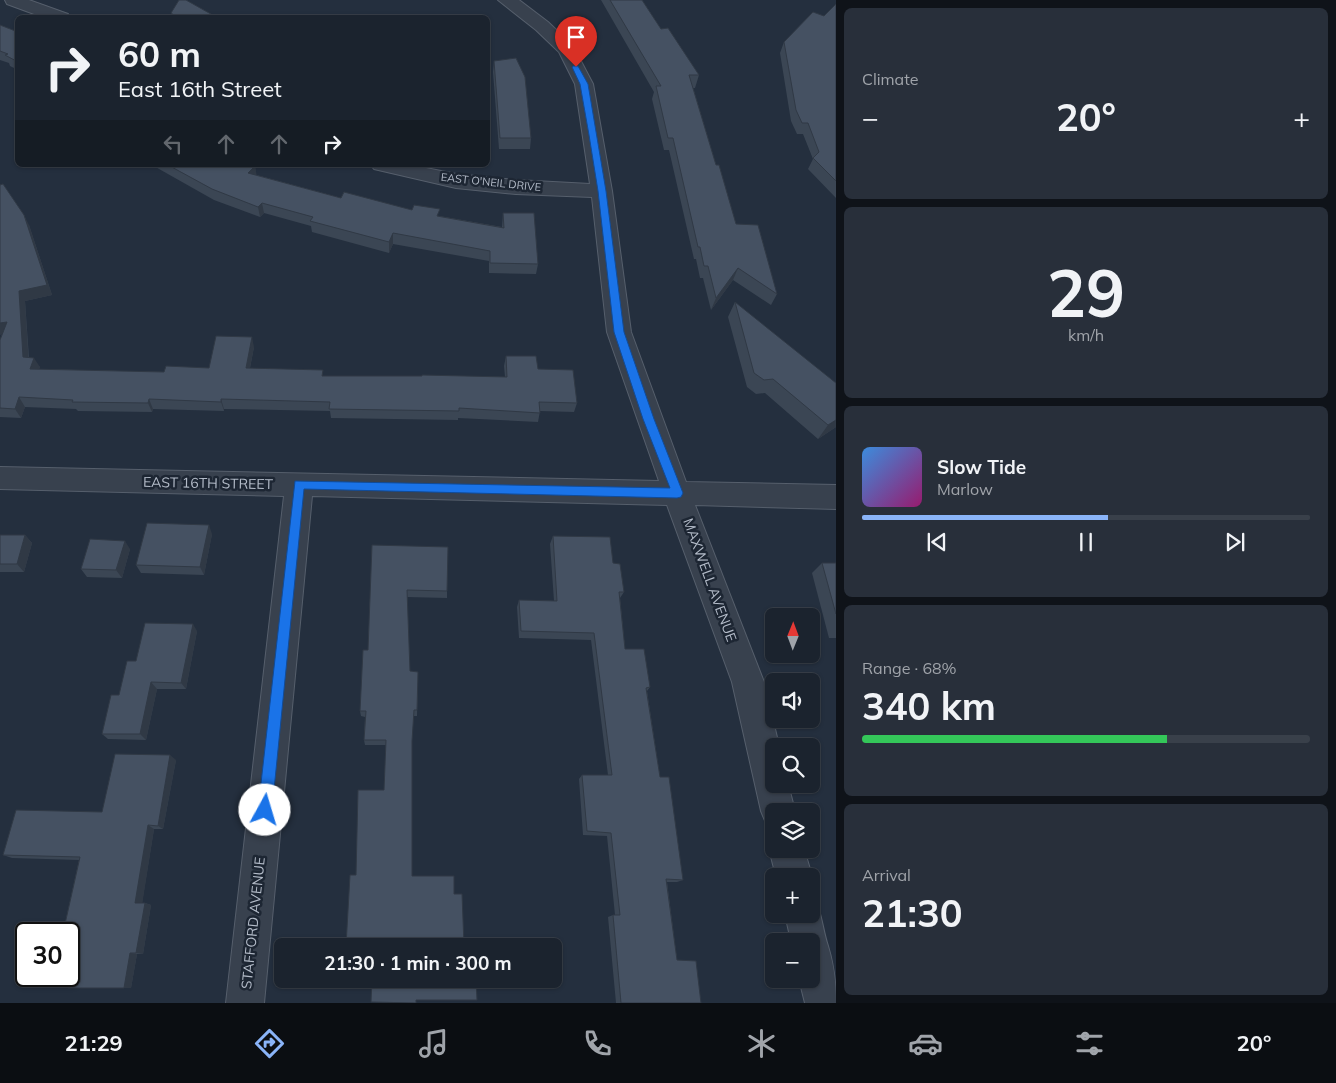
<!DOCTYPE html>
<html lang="en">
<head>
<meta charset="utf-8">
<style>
	:root { --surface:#1b232e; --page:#282f3a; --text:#f1f3f6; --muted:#a0a4aa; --line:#39404a; --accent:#8ab4f8 }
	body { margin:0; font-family:Mulish,sans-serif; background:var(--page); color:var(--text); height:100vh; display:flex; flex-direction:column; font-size:19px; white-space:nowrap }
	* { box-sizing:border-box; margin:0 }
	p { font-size:16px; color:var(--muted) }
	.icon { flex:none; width:28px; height:28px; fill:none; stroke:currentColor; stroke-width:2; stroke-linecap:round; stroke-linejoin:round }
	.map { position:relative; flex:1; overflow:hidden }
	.panel { display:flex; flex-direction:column; gap:8px; padding:8px; background:#0f1319; width:500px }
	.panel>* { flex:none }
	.top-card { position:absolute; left:15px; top:15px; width:475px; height:152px; border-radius:8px; box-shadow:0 1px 4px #0004,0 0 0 1px var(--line); background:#1b232e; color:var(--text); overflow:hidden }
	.needle { width:32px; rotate:1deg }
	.tools { position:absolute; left:765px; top:608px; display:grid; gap:10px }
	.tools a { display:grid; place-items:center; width:55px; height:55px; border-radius:8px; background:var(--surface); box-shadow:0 1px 4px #0004,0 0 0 1px var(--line); font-size:25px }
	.speed { position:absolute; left:15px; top:922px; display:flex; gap:10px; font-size:25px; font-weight:700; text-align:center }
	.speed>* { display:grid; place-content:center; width:65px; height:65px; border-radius:50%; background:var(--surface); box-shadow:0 1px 4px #0004,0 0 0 1px var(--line); line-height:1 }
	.speed .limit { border:2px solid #111; border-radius:8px; background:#fff; color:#111 }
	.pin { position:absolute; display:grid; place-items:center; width:42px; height:42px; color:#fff; margin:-51px -21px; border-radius:50% 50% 50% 0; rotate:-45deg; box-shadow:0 0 5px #0007 }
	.pin .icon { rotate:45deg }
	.me { position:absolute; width:55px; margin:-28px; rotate:6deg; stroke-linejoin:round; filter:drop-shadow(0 0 4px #0008) }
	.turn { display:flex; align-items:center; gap:18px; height:105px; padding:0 20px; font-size:22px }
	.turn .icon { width:65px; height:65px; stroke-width:2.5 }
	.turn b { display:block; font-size:35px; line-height:42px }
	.lanes { display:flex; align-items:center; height:48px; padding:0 20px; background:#0003; justify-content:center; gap:25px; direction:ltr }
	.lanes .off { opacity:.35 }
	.big { font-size:38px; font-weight:700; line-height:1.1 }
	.panel .widget { flex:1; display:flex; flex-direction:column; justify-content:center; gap:8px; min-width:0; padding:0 18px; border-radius:8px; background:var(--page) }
	.panel .dial { align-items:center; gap:0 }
	.dial b { font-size:65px; line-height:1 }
	.song { display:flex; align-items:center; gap:15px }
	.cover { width:60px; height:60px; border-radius:8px; background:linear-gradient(135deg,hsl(210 70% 55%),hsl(320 70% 35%)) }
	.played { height:5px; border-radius:2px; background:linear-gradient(90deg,var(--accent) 55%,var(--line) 55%) }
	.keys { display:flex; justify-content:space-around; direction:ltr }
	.heat { display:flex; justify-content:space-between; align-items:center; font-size:28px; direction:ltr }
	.charge { height:8px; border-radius:4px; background:linear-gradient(90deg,#34c759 68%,var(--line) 0) }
	.trip { position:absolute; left:274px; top:938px; width:288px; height:50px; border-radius:8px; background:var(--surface); box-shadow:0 1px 4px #0004,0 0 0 1px var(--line); font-weight:700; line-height:50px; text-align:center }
	.tabs { display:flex; height:80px; justify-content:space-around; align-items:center; background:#0b0e12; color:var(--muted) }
	.tabs .icon { width:35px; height:35px }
	.tabs .selected { color:var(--accent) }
	.tabs b { font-size:22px; color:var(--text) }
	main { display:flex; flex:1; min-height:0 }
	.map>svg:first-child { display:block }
</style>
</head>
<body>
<main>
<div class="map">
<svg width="836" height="1003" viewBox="0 0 836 1003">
	<rect width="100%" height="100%" fill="#242f3e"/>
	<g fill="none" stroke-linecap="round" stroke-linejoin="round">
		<defs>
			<g id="street">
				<path d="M 5,0 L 29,0 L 68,14 L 70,18 L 45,18 L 7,4 Z"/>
				<path d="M 498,0 L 519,0 L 548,22 L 573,46 L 593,84 L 612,191 L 631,332 L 686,482 L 836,485 L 836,509 L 695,505 L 764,682 L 779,746 L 774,746 L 774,784 L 788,784 L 795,811 L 774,811 L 774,826 L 766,823 L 761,811 L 732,682 L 667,505 L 312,496 L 264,1003 L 226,1003 L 284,496 L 0,489 L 0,467 L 659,481 L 607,332 L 592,197 L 516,194 L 456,188 L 374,169 L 371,165 L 411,165 L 456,174 L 516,180 L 590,184 L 575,84 L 559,52 L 536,30 Z"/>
				<path d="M 774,839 L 774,849 L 804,849 L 812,876 L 811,877 L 776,876 L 769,849 Z"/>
				<path d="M 811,899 L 816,901 C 822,916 823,931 828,946 C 834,966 836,981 836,1003 L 805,1003 L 799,979 L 811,979 L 811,941 L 791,941 L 785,914 L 811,914 Z"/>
			</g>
		</defs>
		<use href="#street" stroke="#565f6c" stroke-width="2"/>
		<use href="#street" fill="#38414e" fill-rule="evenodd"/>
	</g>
	<g fill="#3b4654">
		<path d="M 601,0 L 642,0 L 661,29 L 699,75 L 695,88 L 693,88 L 716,165 L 736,224 L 777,294 L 771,305 L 733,280 L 711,310 L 703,278 L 700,278 L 696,259 L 694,259 L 669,150 L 664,150 L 652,99 L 654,92 Z"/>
		<path d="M 836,4 L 836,198 L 808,169 L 813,159 L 803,134 L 797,134 L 791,121 L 780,53 L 784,42 L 824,16 Z"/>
		<path d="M 171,13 L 218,18 L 172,18 Z"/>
		<path d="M 0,25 L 18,32 L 18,70 L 10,66 L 9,63 L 0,60 Z"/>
		<path d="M 494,61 L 531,138 L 530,149 L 499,149 L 493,72 Z"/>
		<path d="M 152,165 L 251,165 L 255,166 L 256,175 L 341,198 L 412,210 L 439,216 L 502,227 L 503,213 L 538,264 L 536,274 L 489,273 L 489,261 L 393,244 L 389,253 L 312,232 L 311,226 L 264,213 L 260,217 L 214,200 Z"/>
		<path d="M 29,225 L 52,295 L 25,301 L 29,358 L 40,367 L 39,369 L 164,372 L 209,368 L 254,347 L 250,368 L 324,376 L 505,377 L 504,366 L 506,356 L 538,369 L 577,403 L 574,412 L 540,411 L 538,422 L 458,418 L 458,420 L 331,418 L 330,411 L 224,409 L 224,411 L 153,409 L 152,412 L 78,411 L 76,409 L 25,407 L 21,418 L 0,417 L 0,340 L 2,334 Z"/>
		<path d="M 735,302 L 836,427 L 818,439 L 765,393 L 756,394 L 747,387 L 728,317 Z"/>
		<path d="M 212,534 L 204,575 L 141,573 L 136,565 Z"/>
		<path d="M 0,535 L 25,535 L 32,543 L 24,572 L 0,572 Z"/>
		<path d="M 553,536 L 613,563 L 624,592 L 620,598 L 625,649 L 650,687 L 647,691 L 660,777 L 683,880 L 677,882 L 667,882 L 677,960 L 701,1003 L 616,1003 L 608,917 L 613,915 L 615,915 L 607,836 L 583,835 L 579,779 L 582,775 L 608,775 L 591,640 L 519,638 L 517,607 L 519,600 L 554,601 L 550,544 Z"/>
		<path d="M 372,545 L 447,591 L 447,598 L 407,597 L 410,671 L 418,672 L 417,716 L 414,716 L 346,946 L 356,875 L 384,790 L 386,745 L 365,745 L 364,740 L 365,717 L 361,716 L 360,711 L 368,650 Z"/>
		<path d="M 130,549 L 122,578 L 87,577 L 81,569 Z"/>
		<path d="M 822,563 L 836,563 L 836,638 L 829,638 L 812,573 Z"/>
		<path d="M 197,631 L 186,689 L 157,689 L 146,740 L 108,739 L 102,734 L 136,661 Z"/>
		<path d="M 176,760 L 163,829 L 154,829 L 142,903 L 145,903 L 151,905 L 143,954 L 137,954 L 131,988 L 68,988 L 78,935 L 63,933 L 79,860 L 12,858 L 3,855 L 102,812 Z"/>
	</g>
	<g fill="#303945">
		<path d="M 255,166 L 257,177 L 248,173 Z"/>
		<path d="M 262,203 L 264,213 L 260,217 L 258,207 Z"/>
		<path d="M 24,215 L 29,225 L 52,295 L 25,301 L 29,367 L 23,357 L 19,291 Z"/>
		<path d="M 393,233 L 393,244 L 389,253 L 389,242 Z"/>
		<path d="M 738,268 L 733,280 L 711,310 L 716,298 Z"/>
		<path d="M 7,322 L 13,332 L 0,335 L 0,323 Z"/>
		<path d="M 252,337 L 254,347 L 248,377 L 246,368 Z"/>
		<path d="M 34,358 L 40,367 L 36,379 L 30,369 Z"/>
		<path d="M 19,397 L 25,407 L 21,418 L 15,409 Z"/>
		<path d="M 149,399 L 153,409 L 152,412 L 148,403 Z"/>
		<path d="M 221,399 L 224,409 L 224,411 L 221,402 Z"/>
		<path d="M 836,420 L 836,427 L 818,439 L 828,425 Z"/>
		<path d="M 209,525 L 212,534 L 204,575 L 200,567 Z"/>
		<path d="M 25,535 L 32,543 L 24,572 L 17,564 Z"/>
		<path d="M 125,541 L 130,549 L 122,578 L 116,570 Z"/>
		<path d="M 193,624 L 197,631 L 186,689 L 181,683 Z"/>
		<path d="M 151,682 L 157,689 L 146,740 L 140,734 Z"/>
		<path d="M 170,755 L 176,760 L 163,829 L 158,826 Z"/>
		<path d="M 148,825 L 154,829 L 142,905 L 135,903 Z"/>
		<path d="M 145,903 L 151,905 L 143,954 L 136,953 Z"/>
		<path d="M 130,953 L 137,954 L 131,988 L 124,988 Z"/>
	</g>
	<g fill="#455162" stroke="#303945">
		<path d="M 179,0 L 186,0 L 218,18 L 178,18 L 171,13 Z"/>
		<path d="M 610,0 L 642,0 L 661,29 L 668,28 L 699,75 L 689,75 L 716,165 L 719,165 L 736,224 L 758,225 L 777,294 L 738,268 L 716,298 L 708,266 L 704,266 L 700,247 L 698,247 L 673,138 L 668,138 L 656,86 L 661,86 Z"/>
		<path d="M 836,4 L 836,181 L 813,158 L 819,152 L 808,123 L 802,123 L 796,110 L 784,42 L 813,12 L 824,16 Z"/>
		<path d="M 0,25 L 18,32 L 18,62 L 5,55 L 8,54 L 0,51 Z"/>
		<path d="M 516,58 L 525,77 L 531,138 L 500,138 L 494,61 Z"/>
		<path d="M 168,165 L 251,165 L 255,166 L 248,173 L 341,198 L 344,192 L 412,210 L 414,205 L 440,209 L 437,216 L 504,228 L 503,213 L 534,213 L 538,264 L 490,263 L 490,251 L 393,233 L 389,242 L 310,221 L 313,217 L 262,203 L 258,207 L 212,189 Z"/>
		<path d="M 3,184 L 24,215 L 47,285 L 19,291 L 23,357 L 34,358 L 30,369 L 164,372 L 166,366 L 209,368 L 216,336 L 252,337 L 246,368 L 323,370 L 322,376 L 422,376 L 422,375 L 507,377 L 506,356 L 536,356 L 538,369 L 573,370 L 577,403 L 539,402 L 540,413 L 459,408 L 459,411 L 329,409 L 330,402 L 221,399 L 221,402 L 149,399 L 148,403 L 72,402 L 73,400 L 19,397 L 15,409 L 0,408 L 0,340 L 7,322 L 0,323 L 0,185 Z"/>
		<path d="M 735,302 L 836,383 L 836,420 L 828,425 L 773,379 L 764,380 L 754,373 Z"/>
		<path d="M 147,523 L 209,525 L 200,567 L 136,565 Z"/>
		<path d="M 0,535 L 25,535 L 17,564 L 0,564 Z"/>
		<path d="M 553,536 L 610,537 L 613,563 L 620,564 L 624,592 L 619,592 L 625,649 L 644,649 L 650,687 L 646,688 L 660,777 L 669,777 L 683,880 L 666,879 L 677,960 L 696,961 L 701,1003 L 621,1003 L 613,915 L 620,915 L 611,833 L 587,831 L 582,775 L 612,775 L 594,633 L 521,631 L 519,600 L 557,601 Z"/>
		<path d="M 90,539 L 125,541 L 116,570 L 81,569 Z"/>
		<path d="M 372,545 L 448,547 L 447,591 L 407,590 L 410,671 L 418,672 L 417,710 L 414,710 L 412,741 L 412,876 L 454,876 L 454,894 L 462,894 L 464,945 L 475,946 L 346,946 L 350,875 L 356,875 L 358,790 L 384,790 L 386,740 L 364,740 L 366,711 L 360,711 L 363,650 L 368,650 Z"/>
		<path d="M 822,563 L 836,563 L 836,614 Z"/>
		<path d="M 145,623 L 193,624 L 181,683 L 151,682 L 140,734 L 102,734 L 111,695 L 119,695 L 127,661 L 136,661 Z"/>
		<path d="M 115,754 L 170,755 L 158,826 L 148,825 L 135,903 L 145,903 L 136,953 L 130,953 L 124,988 L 68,988 L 79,933 L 63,933 L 80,857 L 3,855 L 16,810 L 102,812 Z"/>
		<path d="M 372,979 L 476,979 L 477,1000 L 416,1000 L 416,1003 L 371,1002 Z"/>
	</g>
	<path fill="#1a73e8" stroke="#114b97" d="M 573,66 L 578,66 L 588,84 L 606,191 L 624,332 L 654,419 L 683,493 L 681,497 L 677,498 L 304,489 L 272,810 L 270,816 L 265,818 L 260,816 L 258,810 L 295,481 L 670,488 L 643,419 L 614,332 L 598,191 L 589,135 L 580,84 L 572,67 Z"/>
	<g text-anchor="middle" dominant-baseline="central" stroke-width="5" stroke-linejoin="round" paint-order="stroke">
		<g font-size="11" fill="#b4bcc9" stroke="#1d2633">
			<text transform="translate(491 182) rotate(6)">EAST O'NEIL DRIVE</text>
		</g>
		<g font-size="14" fill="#b4bcc9" stroke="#1d2633">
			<text transform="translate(208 483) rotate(1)">EAST 16TH STREET</text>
			<text transform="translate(710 580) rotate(70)">MAXWELL AVENUE</text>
			<text transform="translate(253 923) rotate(-84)">STAFFORD AVENUE</text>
		</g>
	</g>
</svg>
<div class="tools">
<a><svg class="needle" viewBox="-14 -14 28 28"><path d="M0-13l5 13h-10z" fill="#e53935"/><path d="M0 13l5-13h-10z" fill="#a0a4aa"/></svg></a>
<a><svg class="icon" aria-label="sound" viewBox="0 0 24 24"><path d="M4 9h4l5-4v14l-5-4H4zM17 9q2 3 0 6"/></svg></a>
<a><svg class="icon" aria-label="search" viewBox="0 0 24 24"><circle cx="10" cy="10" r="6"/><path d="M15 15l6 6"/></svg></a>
<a><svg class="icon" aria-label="layers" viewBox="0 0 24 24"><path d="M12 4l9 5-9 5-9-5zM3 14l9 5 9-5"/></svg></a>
<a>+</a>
<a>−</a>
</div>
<div class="speed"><div class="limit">30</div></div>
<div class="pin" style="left:576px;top:67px;background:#d93025"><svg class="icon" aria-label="arrive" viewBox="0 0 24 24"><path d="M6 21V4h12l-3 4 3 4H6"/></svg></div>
<svg class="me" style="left:265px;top:810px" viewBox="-20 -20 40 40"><circle r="19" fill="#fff"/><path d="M0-13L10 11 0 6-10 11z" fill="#1a73e8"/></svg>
<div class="trip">21:30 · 1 min · 300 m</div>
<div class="top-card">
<div class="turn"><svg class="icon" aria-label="right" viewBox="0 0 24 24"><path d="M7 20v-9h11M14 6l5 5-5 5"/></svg><div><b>60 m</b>East 16th Street</div></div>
<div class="lanes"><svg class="icon off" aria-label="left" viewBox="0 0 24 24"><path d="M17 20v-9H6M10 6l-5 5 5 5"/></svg><svg class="icon off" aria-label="ahead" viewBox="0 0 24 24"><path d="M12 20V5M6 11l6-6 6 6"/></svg><svg class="icon off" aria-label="ahead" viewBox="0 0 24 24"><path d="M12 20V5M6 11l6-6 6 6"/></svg><svg class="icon" aria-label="right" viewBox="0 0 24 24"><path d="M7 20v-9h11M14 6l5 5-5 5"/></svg></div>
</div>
</div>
<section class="panel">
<div class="widget"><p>Climate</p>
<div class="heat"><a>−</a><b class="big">20°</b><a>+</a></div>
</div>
<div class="widget dial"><b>29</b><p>km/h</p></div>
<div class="widget">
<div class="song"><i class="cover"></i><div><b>Slow Tide</b><p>Marlow</p></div></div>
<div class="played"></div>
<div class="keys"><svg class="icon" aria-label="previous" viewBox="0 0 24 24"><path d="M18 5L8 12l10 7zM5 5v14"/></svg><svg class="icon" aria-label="pause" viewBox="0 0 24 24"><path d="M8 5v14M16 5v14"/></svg><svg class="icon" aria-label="next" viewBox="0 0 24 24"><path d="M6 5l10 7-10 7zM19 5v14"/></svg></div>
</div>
<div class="widget"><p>Range · 68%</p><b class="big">340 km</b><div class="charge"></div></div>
<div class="widget"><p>Arrival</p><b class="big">21:30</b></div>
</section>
</main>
<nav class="tabs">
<b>21:29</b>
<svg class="icon selected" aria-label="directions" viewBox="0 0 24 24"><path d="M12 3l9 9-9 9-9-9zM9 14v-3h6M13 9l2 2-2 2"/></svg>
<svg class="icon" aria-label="music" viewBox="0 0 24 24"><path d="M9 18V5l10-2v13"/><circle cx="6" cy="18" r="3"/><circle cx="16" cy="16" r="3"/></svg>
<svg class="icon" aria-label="phone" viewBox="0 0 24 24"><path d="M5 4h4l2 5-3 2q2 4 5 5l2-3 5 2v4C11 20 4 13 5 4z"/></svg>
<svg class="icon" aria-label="climate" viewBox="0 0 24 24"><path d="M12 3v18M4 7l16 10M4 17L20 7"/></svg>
<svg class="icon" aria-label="car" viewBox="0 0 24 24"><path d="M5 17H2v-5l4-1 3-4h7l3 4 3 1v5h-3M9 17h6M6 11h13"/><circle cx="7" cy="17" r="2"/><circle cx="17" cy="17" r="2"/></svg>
<svg class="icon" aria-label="filters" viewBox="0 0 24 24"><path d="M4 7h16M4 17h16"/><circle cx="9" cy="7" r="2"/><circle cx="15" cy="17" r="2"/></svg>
<b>20°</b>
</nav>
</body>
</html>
